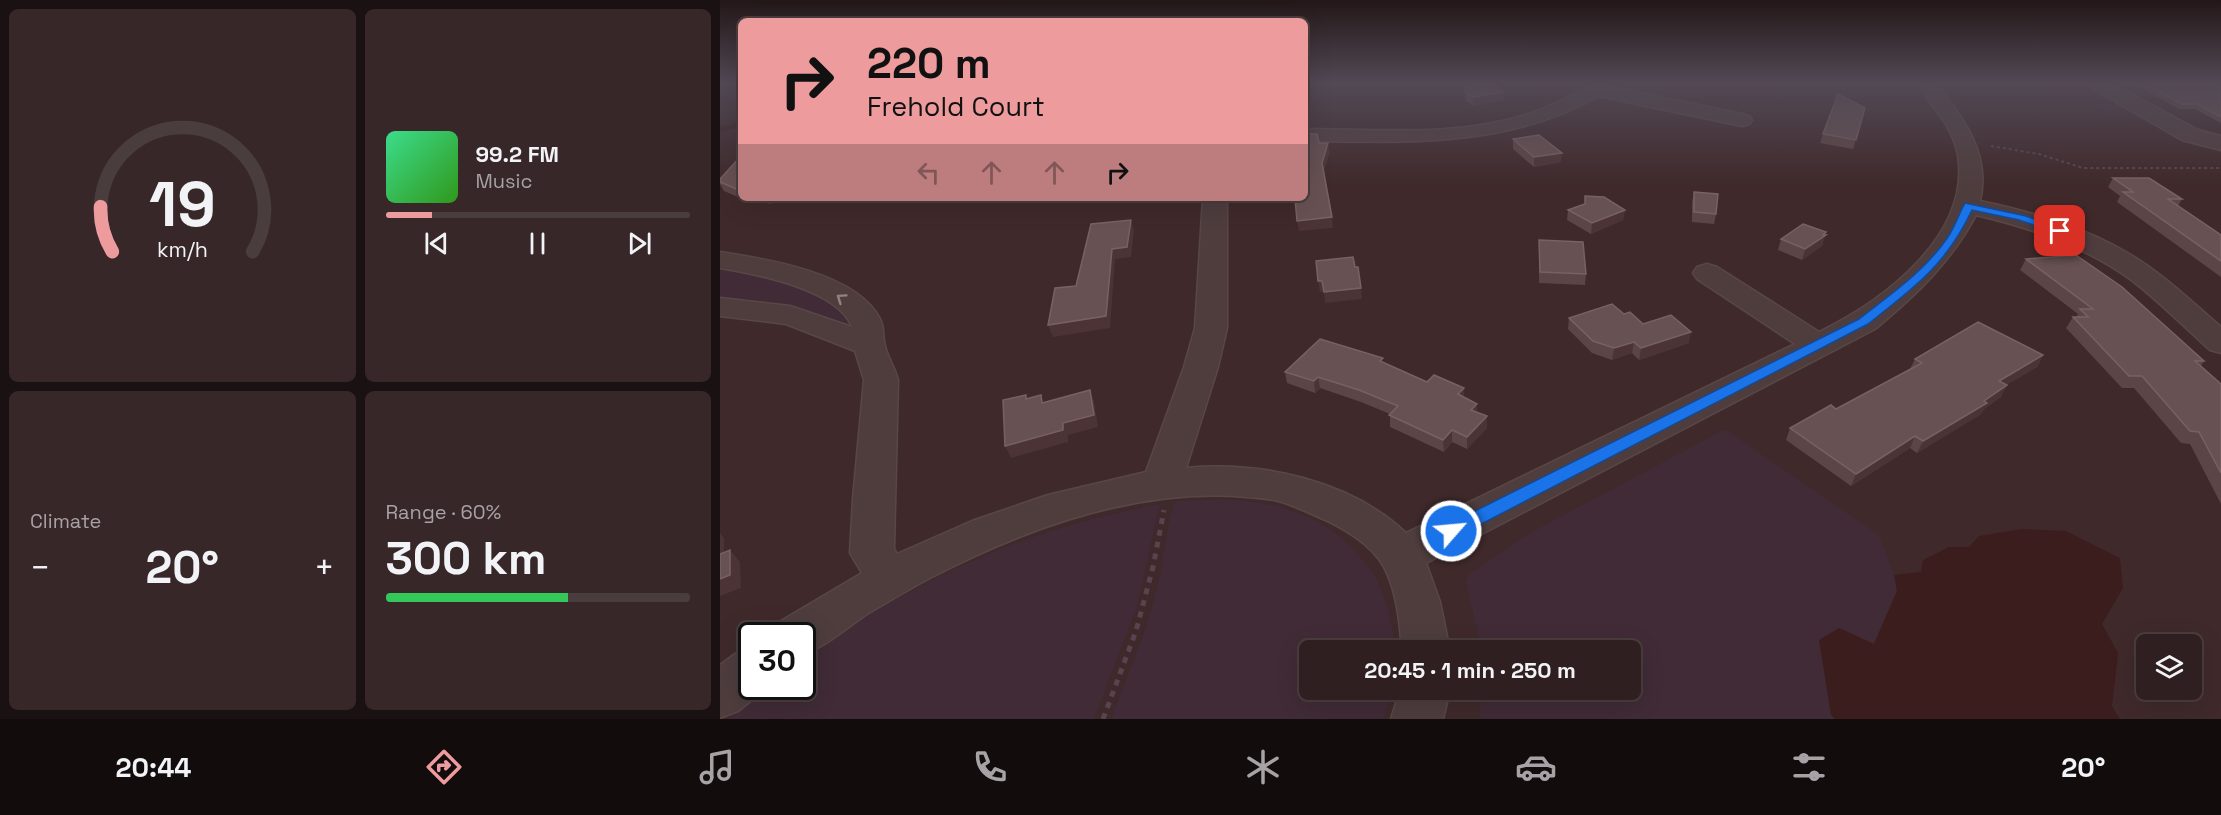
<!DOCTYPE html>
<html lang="en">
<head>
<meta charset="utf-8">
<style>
	:root { --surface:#2f1f20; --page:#372729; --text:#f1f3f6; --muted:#a7a2a5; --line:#4a3d3e; --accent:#ed9b9d }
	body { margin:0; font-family:"Space Grotesk",sans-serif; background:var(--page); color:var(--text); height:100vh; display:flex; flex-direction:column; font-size:22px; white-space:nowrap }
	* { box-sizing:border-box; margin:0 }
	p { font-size:20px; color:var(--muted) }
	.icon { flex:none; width:33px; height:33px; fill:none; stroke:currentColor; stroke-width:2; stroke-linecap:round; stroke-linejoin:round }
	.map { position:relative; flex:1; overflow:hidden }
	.side { display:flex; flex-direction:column; gap:9px; padding:9px; background:#1a1112; width:720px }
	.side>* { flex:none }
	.banner { position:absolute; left:18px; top:18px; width:570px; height:183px; border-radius:9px; box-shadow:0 6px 24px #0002,0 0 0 2px var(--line); background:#ed9b9d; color:#111; overflow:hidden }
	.tools { position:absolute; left:1416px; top:634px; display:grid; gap:12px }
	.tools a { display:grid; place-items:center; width:66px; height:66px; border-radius:9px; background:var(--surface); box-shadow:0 6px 24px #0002,0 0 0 2px var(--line); font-size:30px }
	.speed { position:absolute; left:18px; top:622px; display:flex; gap:12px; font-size:30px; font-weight:700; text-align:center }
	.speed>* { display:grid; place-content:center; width:78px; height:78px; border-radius:50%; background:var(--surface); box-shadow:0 6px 24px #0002,0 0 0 2px var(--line); line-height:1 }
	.speed .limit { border:3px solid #111; border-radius:9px; background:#fff; color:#111 }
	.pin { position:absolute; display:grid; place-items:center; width:51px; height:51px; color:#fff; margin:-26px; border-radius:12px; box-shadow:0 3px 9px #0006 }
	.me { position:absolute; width:66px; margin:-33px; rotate:63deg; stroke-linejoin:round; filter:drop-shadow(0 0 4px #0008) }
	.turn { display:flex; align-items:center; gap:21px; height:126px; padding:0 30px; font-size:27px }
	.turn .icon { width:78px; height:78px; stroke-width:2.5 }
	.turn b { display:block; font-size:42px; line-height:51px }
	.lanes { display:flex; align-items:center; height:57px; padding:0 30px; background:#0003; justify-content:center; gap:30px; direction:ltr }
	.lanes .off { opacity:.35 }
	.big { font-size:45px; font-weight:700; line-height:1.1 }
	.side .card { flex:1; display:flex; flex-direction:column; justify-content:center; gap:9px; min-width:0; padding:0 21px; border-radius:9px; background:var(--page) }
	.side .dial { align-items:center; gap:0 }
	.dial svg { height:156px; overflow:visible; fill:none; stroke:var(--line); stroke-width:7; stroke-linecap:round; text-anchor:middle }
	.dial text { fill:var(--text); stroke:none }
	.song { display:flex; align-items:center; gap:18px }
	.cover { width:72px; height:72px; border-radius:9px; background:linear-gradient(135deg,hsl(150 70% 55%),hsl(110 70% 35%)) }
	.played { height:6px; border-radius:3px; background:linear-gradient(90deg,var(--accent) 15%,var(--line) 15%) }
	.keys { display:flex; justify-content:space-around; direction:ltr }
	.heat { display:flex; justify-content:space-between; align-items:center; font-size:33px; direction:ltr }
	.charge { height:9px; border-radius:4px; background:linear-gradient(90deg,#34c759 60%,var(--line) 0) }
	.side .tiles { flex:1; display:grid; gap:9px; grid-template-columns:repeat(2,1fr) }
	.trip { position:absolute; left:579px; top:640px; width:342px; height:60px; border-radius:9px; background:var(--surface); box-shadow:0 6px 24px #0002,0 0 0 2px var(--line); font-weight:700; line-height:60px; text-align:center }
	.tab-bar { display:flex; height:96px; justify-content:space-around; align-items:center; background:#130c0d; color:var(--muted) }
	.tab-bar .icon { width:42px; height:42px }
	.tab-bar .selected { color:var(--accent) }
	.tab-bar b { font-size:27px; color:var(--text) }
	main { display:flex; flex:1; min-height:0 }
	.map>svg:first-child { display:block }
</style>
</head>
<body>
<main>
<section class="side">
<div class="tiles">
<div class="card dial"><svg viewBox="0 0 100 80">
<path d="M14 69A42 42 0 1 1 86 69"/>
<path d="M14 69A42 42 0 0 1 8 46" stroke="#ed9b9d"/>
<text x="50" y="56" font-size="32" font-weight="700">19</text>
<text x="50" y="72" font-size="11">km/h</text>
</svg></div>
<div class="card">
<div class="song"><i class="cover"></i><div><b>99.2 FM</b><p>Music</p></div></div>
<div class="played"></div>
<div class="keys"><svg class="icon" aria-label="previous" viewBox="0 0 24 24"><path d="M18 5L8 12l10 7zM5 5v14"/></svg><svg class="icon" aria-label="pause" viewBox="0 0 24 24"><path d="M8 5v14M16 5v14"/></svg><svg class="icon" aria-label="next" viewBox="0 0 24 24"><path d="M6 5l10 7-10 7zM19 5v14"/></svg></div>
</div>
<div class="card"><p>Climate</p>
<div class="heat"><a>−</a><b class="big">20°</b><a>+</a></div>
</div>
<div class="card"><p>Range · 60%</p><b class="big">300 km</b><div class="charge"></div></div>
</div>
</section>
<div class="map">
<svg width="1501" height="719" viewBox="0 0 1501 719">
	<rect width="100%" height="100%" fill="#3f292b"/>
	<g fill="#402b36">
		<path d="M 1370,104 L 1400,104 L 1423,118 L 1392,118 Z"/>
		<path d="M 0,264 L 30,269 L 116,300 L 142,336 L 0,301 Z"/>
		<path d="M 1005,429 L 1159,535 L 1174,575 L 1177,591 L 1154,644 L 1119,628 L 1111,715 L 1115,719 L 759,719 L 762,690 L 910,690 L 910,651 L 762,651 L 746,583 L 749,574 L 808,534 Z"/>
		<path d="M 505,499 C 557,502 607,515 641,558 C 646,565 654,572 657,580 C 669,603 672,626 676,651 L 590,651 L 590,690 L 671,690 L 664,719 L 391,719 C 407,676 426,633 437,588 C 444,559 445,530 455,501 Z"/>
		<path d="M 440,504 L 417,607 L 374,719 L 7,719 L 47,687 L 82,687 L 83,658 C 108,638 139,621 167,604 C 255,554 341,522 440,504 Z"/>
	</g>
	<path fill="#3c1d1e" d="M 1302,529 L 1346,531 L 1400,558 L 1403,588 L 1382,624 L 1398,653 L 1392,706 L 1400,719 L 1115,719 L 1111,715 L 1099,640 L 1119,628 L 1154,644 L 1177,591 L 1174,575 L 1201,572 L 1203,560 L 1229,547 L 1249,547 L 1259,536 Z"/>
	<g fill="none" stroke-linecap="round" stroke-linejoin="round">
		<path stroke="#3c1d1e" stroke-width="5" d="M 0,129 L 21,124"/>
		<defs>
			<g id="minor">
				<path d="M 869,84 L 887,84 L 887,86 L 1022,114 L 1029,116 L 1032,120 L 1029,124 L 1022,126 L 879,96 C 786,148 688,142 585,141 L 585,129 C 656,129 736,137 805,115 C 827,108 847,98 868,87 Z"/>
				<path d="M 1197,84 L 1216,84 C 1244,119 1271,154 1260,201 C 1312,212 1365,227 1411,255 C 1444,275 1472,302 1501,327 L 1501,353 L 1490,350 C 1463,326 1438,300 1410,279 C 1364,246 1311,228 1256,215 C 1231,262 1196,295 1155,329 L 706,563 L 720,602 L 730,651 L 682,651 C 680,625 677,591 664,567 C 652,544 619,525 596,516 C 584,511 571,504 558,501 C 548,498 537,498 527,497 C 418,487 306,528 210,578 C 189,589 168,602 147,614 C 126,628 107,646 82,655 L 82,636 L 54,636 L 61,621 L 142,573 L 130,553 L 133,499 L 144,380 L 135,351 L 66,324 L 0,316 L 0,298 L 70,306 L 132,327 C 118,289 35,274 0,268 L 0,252 C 46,259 137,273 160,319 C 165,328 162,337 165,346 C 168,358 175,368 178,380 L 174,549 L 177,554 L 252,521 L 328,495 L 426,472 L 464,367 L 475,328 L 483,198 L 507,198 L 507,328 L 498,367 L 466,468 C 541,461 630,480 686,533 L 1075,344 L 977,279 L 973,273 L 977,267 L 987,264 L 997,267 L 1099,332 C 1163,301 1251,236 1238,155 C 1233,127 1212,106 1197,84 Z"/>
				<path d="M 1370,84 L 1393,84 L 1478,130 L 1501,136 L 1501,150 L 1462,140 L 1372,88 Z"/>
				<path d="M 32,648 L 32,687 L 48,687 L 18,711 L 0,718 L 0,665 L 15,654 Z"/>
				<path d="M 680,690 L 730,690 L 723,719 L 671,719 Z"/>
			</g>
		</defs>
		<use href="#minor" stroke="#584747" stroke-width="3"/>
		<path stroke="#58444f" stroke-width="2" stroke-dasharray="3 3" stroke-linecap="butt" d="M 1271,146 L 1319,154 L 1363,168 L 1501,168"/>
		<path stroke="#58444f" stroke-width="5" stroke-dasharray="6 6" stroke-linecap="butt" d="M 383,719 L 416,631 L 433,567 L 444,510"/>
		<use href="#minor" fill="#4f3d3e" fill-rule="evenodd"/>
	</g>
	<g fill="#5c4546">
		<path d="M 745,84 L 784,92 L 784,100 L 753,106 L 745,100 Z"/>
		<path d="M 1414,84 L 1501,84 L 1501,123 L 1475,109 L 1459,109 Z"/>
		<path d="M 1145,108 L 1133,149 L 1100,143 L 1103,134 Z"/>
		<path d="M 793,139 L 841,162 L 814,167 L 793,149 Z"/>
		<path d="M 21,157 L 21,198 L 67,198 L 50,204 L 41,200 L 27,201 L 4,191 L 0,184 L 0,179 Z"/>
		<path d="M 1393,178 L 1462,199 L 1458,206 L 1501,235 L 1501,277 L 1397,202 L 1400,196 L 1388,187 Z"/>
		<path d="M 974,192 L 996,214 L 994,224 L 972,222 L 972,202 Z"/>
		<path d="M 848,210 L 905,210 L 903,220 L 871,234 L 847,220 Z"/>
		<path d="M 1106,232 L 1102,246 L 1082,260 L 1058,250 L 1061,239 Z"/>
		<path d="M 819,240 L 866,274 L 865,285 L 819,283 Z"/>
		<path d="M 1306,259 L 1484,361 L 1481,366 L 1501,384 L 1501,504 L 1470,444 L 1461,443 L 1414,388 L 1402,388 L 1346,328 L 1353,317 L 1356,317 L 1358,314 L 1300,270 Z"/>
		<path d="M 904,314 L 923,324 L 969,343 L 919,360 L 912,353 L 892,360 L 872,353 L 848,329 L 849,318 Z"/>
		<path d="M 1323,355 L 1317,367 L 1286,385 L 1281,397 L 1264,409 L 1261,414 L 1197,453 L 1190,448 L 1131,486 L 1066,440 L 1070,428 L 1116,409 L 1190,369 L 1195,359 Z"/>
		<path d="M 663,363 L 744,397 L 757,404 L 757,412 L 767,416 L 767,428 L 747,449 L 732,442 L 724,452 L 670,427 L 670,414 L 641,402 L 600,388 L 595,393 L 567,383 L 565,372 Z"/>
	</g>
	<g fill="#4c3436">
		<path d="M 784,92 L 784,100 L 753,106 L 753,97 Z"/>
		<path d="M 608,143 L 610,152 L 603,173 L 602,163 Z"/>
		<path d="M 842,153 L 841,162 L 814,167 L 814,157 Z"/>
		<path d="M 25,198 L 40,198 L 41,200 L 27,201 Z"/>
		<path d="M 47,198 L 67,198 L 50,204 Z"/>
		<path d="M 905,210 L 903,220 L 871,234 L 872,223 Z"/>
		<path d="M 612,217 L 613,228 L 579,231 L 577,221 Z"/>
		<path d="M 411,220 L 414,230 L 411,257 L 395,259 L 390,328 L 333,337 L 328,325 L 392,249 Z"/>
		<path d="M 1106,232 L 1102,246 L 1082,260 L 1085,249 Z"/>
		<path d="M 598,281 L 602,281 L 604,292 L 600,292 Z"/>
		<path d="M 641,288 L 642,299 L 605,303 L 604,292 Z"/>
		<path d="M 971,332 L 969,343 L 919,360 L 921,348 Z"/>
		<path d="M 914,342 L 912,353 L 892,360 L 894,348 Z"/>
		<path d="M 1323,355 L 1317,367 L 1273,393 L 1279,381 Z"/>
		<path d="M 598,377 L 600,388 L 595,393 L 594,381 Z"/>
		<path d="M 1287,385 L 1281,397 L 1264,409 L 1261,414 L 1197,453 L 1203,441 Z"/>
		<path d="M 744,388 L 744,399 L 738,394 Z"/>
		<path d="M 370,390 L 374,402 L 378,427 L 348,435 L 348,442 L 291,458 L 285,446 L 343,423 Z"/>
		<path d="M 757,404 L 757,416 L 751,410 Z"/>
		<path d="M 767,416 L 767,428 L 747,449 L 747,437 Z"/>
		<path d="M 732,430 L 732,442 L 724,452 L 723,440 Z"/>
		<path d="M 1195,436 L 1190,448 L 1131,486 L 1136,474 Z"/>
		<path d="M 0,533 L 4,538 L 4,569 L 0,564 Z"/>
		<path d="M 10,550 L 20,562 L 21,588 L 0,596 L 0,579 Z"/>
	</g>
	<g fill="#685152" stroke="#776262" stroke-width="1.5">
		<path d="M 745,84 L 773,84 L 784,92 L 753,97 L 745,92 Z"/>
		<path d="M 1424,84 L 1501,84 L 1501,117 L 1477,104 L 1462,104 Z"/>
		<path d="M 1118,94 L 1145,108 L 1136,140 L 1103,134 Z"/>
		<path d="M 586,134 L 597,134 L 599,143 L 608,143 L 602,163 L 612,217 L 577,221 L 575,198 L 585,198 L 585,137 Z"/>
		<path d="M 819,135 L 842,153 L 814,157 L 793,139 Z"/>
		<path d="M 20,157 L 21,157 L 21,191 L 0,182 L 0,179 Z"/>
		<path d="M 1393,178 L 1429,178 L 1462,199 L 1448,199 L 1501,235 L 1501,261 L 1403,192 L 1413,192 Z"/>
		<path d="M 974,192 L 998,194 L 996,214 L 974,212 Z"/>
		<path d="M 865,196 L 884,197 L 905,210 L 872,223 L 848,210 L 865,204 Z"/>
		<path d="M 411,220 L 407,247 L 392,249 L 386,316 L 328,325 L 335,288 L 356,286 L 371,224 Z"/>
		<path d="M 1083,224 L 1106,232 L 1103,235 L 1106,235 L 1085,249 L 1061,239 Z"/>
		<path d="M 819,240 L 863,242 L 866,274 L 820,272 Z"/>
		<path d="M 1356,255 L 1402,287 L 1484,361 L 1475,361 L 1501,384 L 1501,473 L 1479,432 L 1470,431 L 1422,376 L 1409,376 L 1353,317 L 1368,317 L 1360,309 L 1373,309 L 1306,259 Z"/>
		<path d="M 633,257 L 635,267 L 638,267 L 641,288 L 604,292 L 602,281 L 598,281 L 596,261 Z"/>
		<path d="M 892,304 L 904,314 L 910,312 L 923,324 L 951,315 L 971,332 L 921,348 L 914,342 L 894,348 L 873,341 L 849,318 Z"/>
		<path d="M 1258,322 L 1323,355 L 1279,381 L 1287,385 L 1264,401 L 1267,403 L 1203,441 L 1195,436 L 1136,474 L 1070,428 L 1111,405 L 1116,409 L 1202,363 L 1195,359 Z"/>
		<path d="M 600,339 L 663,358 L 660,361 L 707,382 L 714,375 L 744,388 L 738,394 L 757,404 L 751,410 L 767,416 L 747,437 L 732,430 L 723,440 L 669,415 L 678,406 L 639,390 L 598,377 L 594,381 L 565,372 Z"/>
		<path d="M 370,390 L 374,415 L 343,423 L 343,430 L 285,446 L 283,400 L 306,395 L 306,399 L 321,395 L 322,403 Z"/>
		<path d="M 10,550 L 10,575 L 0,579 L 0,554 Z"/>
	</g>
	<defs><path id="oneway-chevron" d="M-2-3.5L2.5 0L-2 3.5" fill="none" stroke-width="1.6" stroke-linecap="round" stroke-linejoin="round" transform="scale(1.5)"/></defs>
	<use stroke="#928282" href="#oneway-chevron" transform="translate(121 298) rotate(-145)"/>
	<linearGradient id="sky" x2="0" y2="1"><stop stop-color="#231718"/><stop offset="0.45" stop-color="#524955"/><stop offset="1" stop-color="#524955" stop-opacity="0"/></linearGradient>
	<rect width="1501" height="185" fill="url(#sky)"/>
	<path fill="#1a73e8" stroke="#114b97" stroke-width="1.5" d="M 1245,203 L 1306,216 L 1346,231 L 1340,234 L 1299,220 L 1252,210 C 1226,265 1195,287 1148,324 L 738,536 L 731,538 L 725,536 L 723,531 L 725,526 L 1139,319 C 1171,294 1205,271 1228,237 C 1235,226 1239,214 1245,203 Z"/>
</svg>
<div class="tools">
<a><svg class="icon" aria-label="layers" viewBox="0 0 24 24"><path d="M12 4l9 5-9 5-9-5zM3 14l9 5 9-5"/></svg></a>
</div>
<div class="speed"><div class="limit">30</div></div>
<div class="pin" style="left:1340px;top:231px;background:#d93025"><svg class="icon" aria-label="arrive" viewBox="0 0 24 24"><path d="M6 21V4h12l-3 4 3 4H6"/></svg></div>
<svg class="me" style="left:731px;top:531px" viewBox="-20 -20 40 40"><circle r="17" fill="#1a73e8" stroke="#fff" stroke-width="3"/><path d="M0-11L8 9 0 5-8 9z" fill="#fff"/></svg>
<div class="trip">20:45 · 1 min · 250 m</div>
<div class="banner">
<div class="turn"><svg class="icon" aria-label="right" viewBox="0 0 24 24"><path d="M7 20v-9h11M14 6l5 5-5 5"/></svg><div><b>220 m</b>Frehold Court</div></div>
<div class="lanes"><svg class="icon off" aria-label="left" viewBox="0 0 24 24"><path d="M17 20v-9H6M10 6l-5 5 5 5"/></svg><svg class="icon off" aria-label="ahead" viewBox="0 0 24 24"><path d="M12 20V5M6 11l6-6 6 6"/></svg><svg class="icon off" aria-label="ahead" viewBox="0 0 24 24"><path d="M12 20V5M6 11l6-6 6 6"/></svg><svg class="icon" aria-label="right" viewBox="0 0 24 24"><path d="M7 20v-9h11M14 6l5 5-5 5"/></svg></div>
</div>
</div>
</main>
<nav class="tab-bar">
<b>20:44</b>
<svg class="icon selected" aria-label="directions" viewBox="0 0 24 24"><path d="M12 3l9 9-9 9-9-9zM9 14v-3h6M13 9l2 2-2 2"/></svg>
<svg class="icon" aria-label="music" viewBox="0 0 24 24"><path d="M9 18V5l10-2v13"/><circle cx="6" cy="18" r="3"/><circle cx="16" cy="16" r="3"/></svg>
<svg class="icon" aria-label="phone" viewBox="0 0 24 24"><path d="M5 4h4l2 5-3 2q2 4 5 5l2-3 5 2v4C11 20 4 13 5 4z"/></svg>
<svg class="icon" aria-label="climate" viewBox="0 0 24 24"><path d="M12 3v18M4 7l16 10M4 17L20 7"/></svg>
<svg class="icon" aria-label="car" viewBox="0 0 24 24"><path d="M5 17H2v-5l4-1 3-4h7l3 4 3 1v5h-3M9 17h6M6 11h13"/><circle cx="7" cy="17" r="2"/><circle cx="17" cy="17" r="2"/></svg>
<svg class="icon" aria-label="filters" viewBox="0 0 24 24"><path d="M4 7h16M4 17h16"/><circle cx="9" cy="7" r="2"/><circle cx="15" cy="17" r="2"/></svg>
<b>20°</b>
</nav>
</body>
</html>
